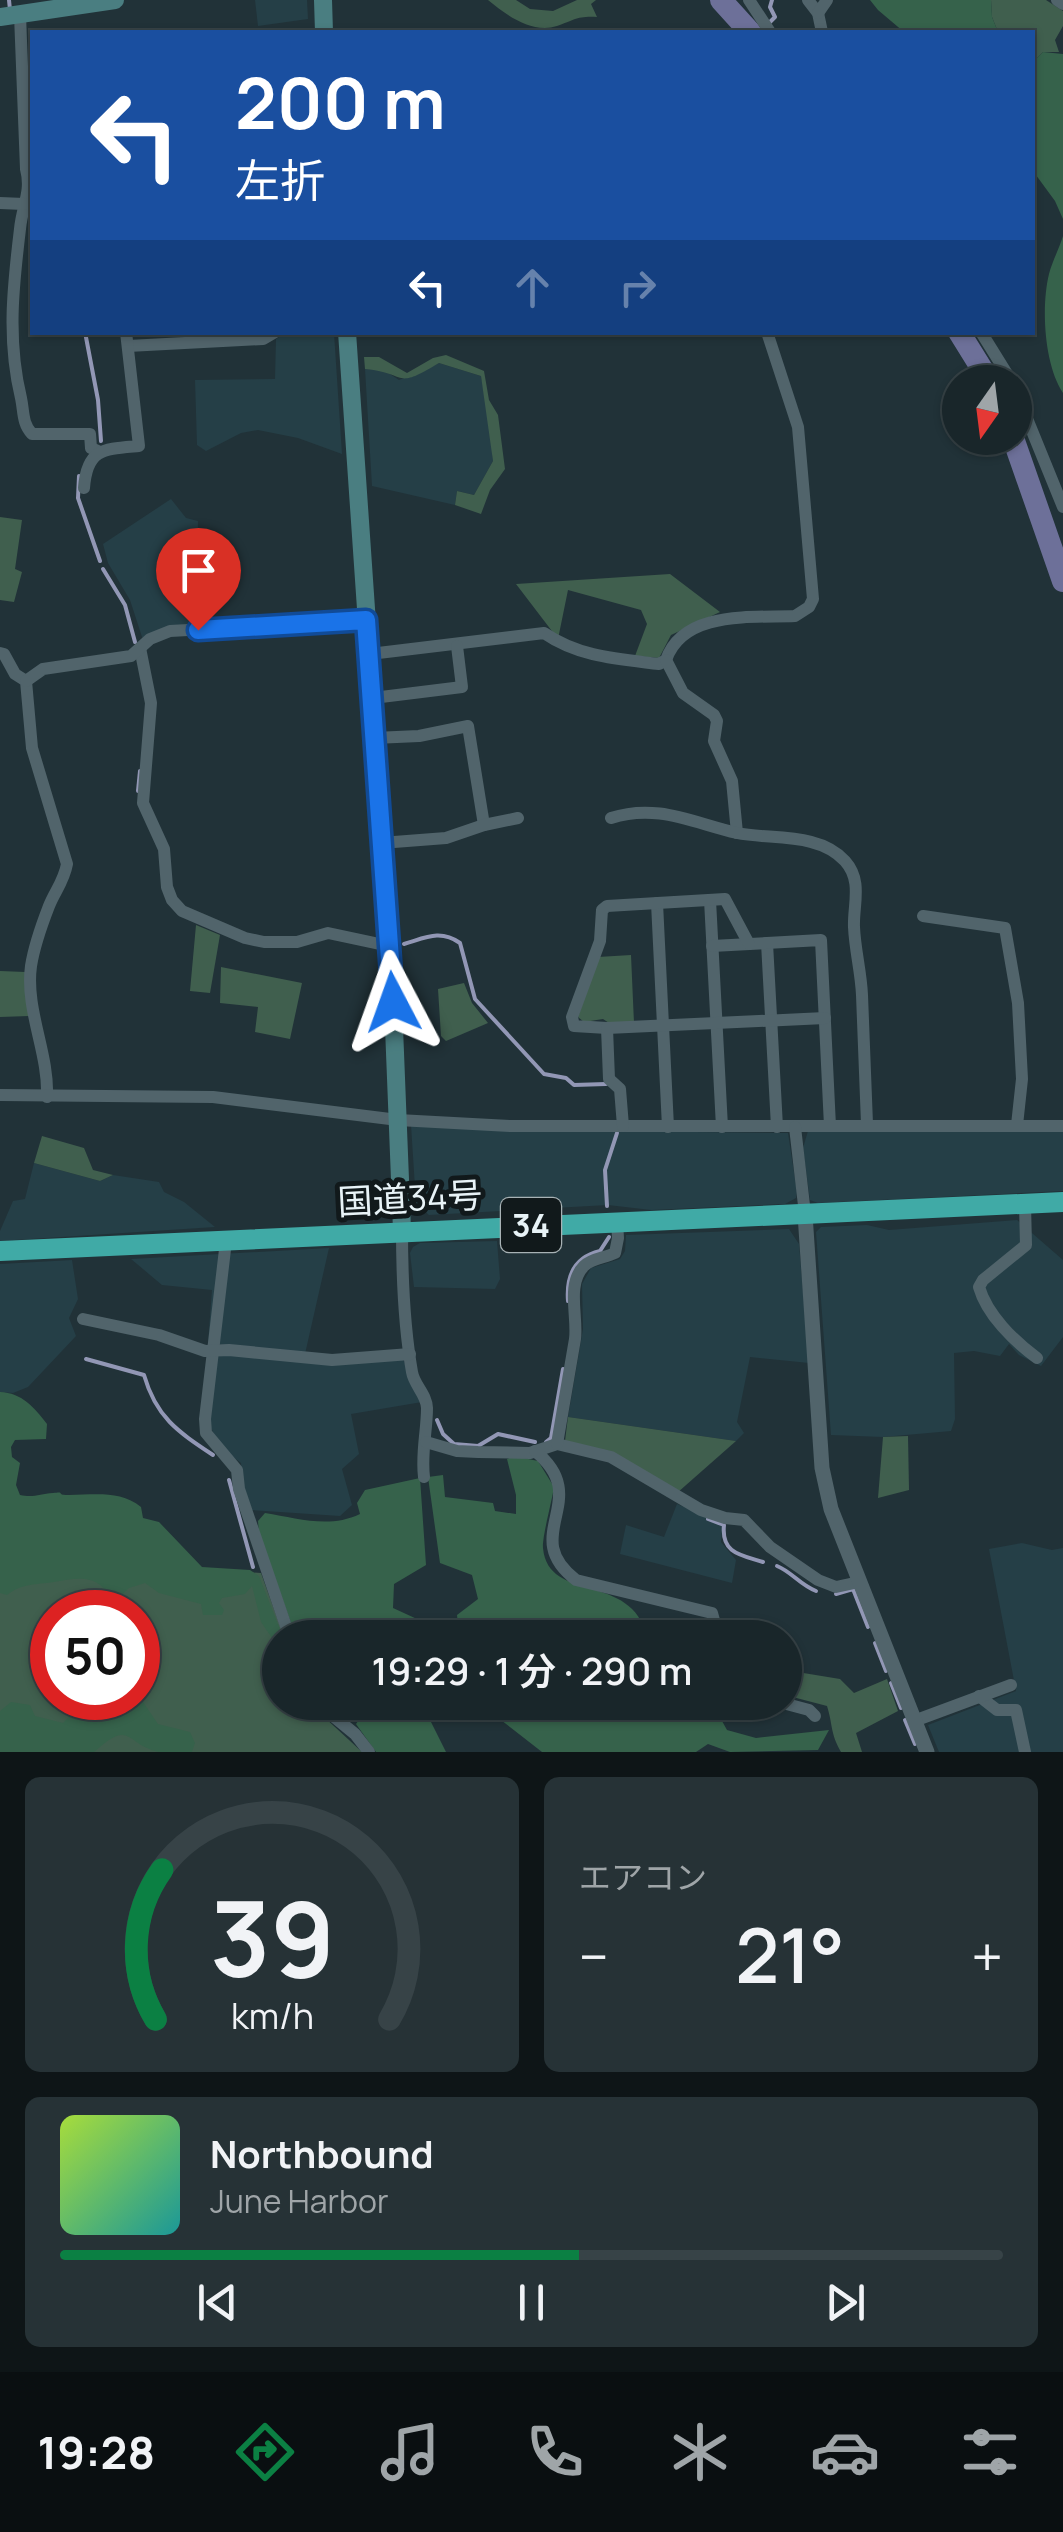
<!DOCTYPE html>
<html lang="ja">
<head>
<meta charset="utf-8">
<style>
	:root { --surface:#19262a; --page:#263236; --text:#f1f3f6; --muted:#9fa5a8; --line:#374347; --accent:#0b8043 }
	body { margin:0; font-family:Manrope,"Noto Sans JP",sans-serif; background:var(--page); color:var(--text); height:100vh; display:flex; flex-direction:column; font-size:38px; white-space:nowrap }
	* { box-sizing:border-box; margin:0 }
	p { font-size:32px; color:var(--muted) }
	.icon { flex:none; width:55px; height:55px; fill:none; stroke:currentColor; stroke-width:2; stroke-linecap:round; stroke-linejoin:round }
	.map { position:relative; height:1752px; overflow:hidden }
	.drawer { display:flex; flex-direction:column; gap:25px; padding:25px; background:#0e1517; flex:1 }
	.drawer>* { flex:none }
	.guide { position:absolute; left:30px; top:30px; width:1005px; height:305px; border-radius:0px; box-shadow:0 2px 8px #0004,0 0 0 2px var(--line); background:#1a4fa0; color:#fff; overflow:hidden }
	.needle { width:65px; rotate:194deg }
	.tools { position:absolute; left:942px; top:365px; display:grid; gap:20px }
	.tools a { display:grid; place-items:center; width:90px; height:90px; border-radius:50%; background:var(--surface); box-shadow:0 2px 8px #0004,0 0 0 2px var(--line); font-size:50px }
	.speed { position:absolute; left:30px; top:1590px; display:flex; gap:20px; font-size:50px; font-weight:700; text-align:center }
	.speed>* { display:grid; place-content:center; width:130px; height:130px; border-radius:50%; background:var(--surface); box-shadow:0 2px 8px #0004,0 0 0 2px var(--line); line-height:1 }
	.speed .limit { border:15px solid #d22; background:#fff; color:#111 }
	.pin { position:absolute; display:grid; place-items:center; width:85px; height:85px; color:#fff; margin:-102px -42px; border-radius:50% 50% 50% 0; rotate:-45deg; box-shadow:0 0 10px #0007 }
	.pin .icon { rotate:45deg }
	.me { position:absolute; width:110px; margin:-55px; rotate:356deg; stroke-linejoin:round; filter:drop-shadow(0 0 8px #0008) }
	.turn { display:flex; align-items:center; gap:35px; height:210px; padding:0 40px; font-size:45px }
	.turn .icon { width:130px; height:130px; stroke-width:2.5 }
	.turn b { display:block; font-size:70px; line-height:85px }
	.lanes { display:flex; align-items:center; height:95px; padding:0 40px; background:#0003; justify-content:center; gap:50px; direction:ltr }
	.lanes .off { opacity:.35 }
	.big { font-size:75px; font-weight:600; line-height:1.1 }
	.drawer .card { flex:1; display:flex; flex-direction:column; justify-content:center; gap:15px; min-width:0; padding:0 35px; border-radius:15px; background:var(--page) }
	.drawer .dial { align-items:center; gap:0 }
	.dial svg { height:260px; overflow:visible; fill:none; stroke:var(--line); stroke-width:7; stroke-linecap:round; text-anchor:middle }
	.dial text { fill:var(--text); stroke:none }
	.song { display:flex; align-items:center; gap:30px }
	.cover { width:120px; height:120px; border-radius:15px; background:linear-gradient(135deg,hsl(80 70% 55%),hsl(180 70% 35%)) }
	.played { height:10px; border-radius:5px; background:linear-gradient(90deg,var(--accent) 55%,var(--line) 55%) }
	.keys { display:flex; justify-content:space-around; direction:ltr }
	.heat { display:flex; justify-content:space-between; align-items:center; font-size:55px; direction:ltr }
	.drawer .tiles { flex:1; display:grid; gap:25px; grid-template-columns:1fr 1fr }
	.card:last-child { grid-column:span 2 }
	.trip { position:absolute; left:262px; top:1620px; width:540px; height:100px; border-radius:50px; background:var(--surface); box-shadow:0 2px 8px #0004,0 0 0 2px var(--line); font-weight:600; line-height:100px; text-align:center }
	.dock { display:flex; height:160px; justify-content:space-around; align-items:center; background:#0a0f11; color:var(--muted) }
	.dock .icon { width:70px; height:70px }
	.dock .active { color:var(--accent) }
	.dock b { font-size:45px; color:var(--text) }
	.map>svg:first-child { display:block }
</style>
</head>
<body>
<div class="map">
<svg width="1063" height="1752" viewBox="0 0 1063 1752">
	<rect width="100%" height="100%" fill="#213238"/>
	<g fill="#253f47">
		<path d="M 255,0 L 307,0 L 308,19 L 258,26 Z"/>
		<path d="M 285,333 L 334,333 L 342,454 L 298,438 L 258,430 L 241,433 L 206,451 L 197,445 L 195,380 L 275,379 L 276,339 Z"/>
		<path d="M 439,363 L 481,376 L 490,423 L 493,461 L 474,495 L 457,491 L 455,505 L 372,486 L 365,369 L 384,370 L 399,380 Z"/>
		<path d="M 171,499 L 186,518 L 198,521 L 196,628 L 143,640 L 130,600 L 108,563 L 103,544 Z"/>
		<path d="M 411,1125 L 510,1130 L 788,1133 L 797,1192 L 796,1198 L 785,1204 L 651,1210 L 608,1205 L 429,1215 L 416,1203 Z"/>
		<path d="M 808,1131 L 1063,1131 L 1063,1191 L 818,1203 L 810,1200 L 803,1148 Z"/>
		<path d="M 34,1163 L 100,1181 L 113,1175 L 159,1182 L 164,1192 L 184,1202 L 215,1227 L 0,1241 L 0,1231 L 13,1201 L 25,1199 Z"/>
		<path d="M 1017,1220 L 1063,1260 L 1063,1337 L 1041,1366 L 1019,1355 L 1009,1344 L 1000,1356 L 974,1351 L 954,1353 L 955,1419 L 951,1431 L 883,1437 L 831,1435 L 816,1232 L 821,1227 L 867,1225 L 889,1230 Z"/>
		<path d="M 789,1229 L 799,1244 L 809,1363 L 750,1357 L 737,1422 L 744,1433 L 736,1441 L 568,1417 L 583,1329 L 582,1284 L 591,1268 L 620,1259 L 625,1251 L 626,1235 Z"/>
		<path d="M 497,1241 L 500,1279 L 495,1289 L 414,1287 L 410,1253 L 413,1247 L 420,1243 Z"/>
		<path d="M 329,1248 L 305,1354 L 208,1343 L 212,1290 L 162,1285 L 131,1259 Z"/>
		<path d="M 72,1260 L 78,1299 L 69,1318 L 76,1336 L 28,1387 L 13,1393 L 0,1392 L 0,1264 Z"/>
		<path d="M 231,1353 L 403,1359 L 422,1402 L 351,1414 L 359,1454 L 342,1469 L 352,1505 L 340,1516 L 252,1510 L 243,1484 L 241,1463 L 220,1447 L 210,1426 L 217,1357 Z"/>
		<path d="M 677,1504 L 723,1523 L 721,1542 L 736,1560 L 732,1583 L 620,1554 L 626,1525 L 664,1537 Z"/>
		<path d="M 1022,1543 L 1052,1550 L 1063,1548 L 1063,1752 L 939,1752 L 928,1725 L 1016,1691 L 989,1549 Z"/>
	</g>
	<g fill="#405f4e" fill-rule="evenodd">
		<path d="M 488,0 L 516,0 L 530,9 L 553,11 L 577,0 L 596,0 L 591,4 L 597,17 C 576,16 575,20 557,26 C 532,34 506,15 488,0 Z"/>
		<path d="M 991,0 L 1046,0 L 1063,11 L 1063,26 L 1055,40 L 1059,52 L 1043,52 L 1033,62 L 1032,32 L 998,32 L 992,17 Z"/>
		<path d="M 446,355 L 484,371 L 489,400 L 498,415 L 505,469 L 490,490 L 481,514 L 455,505 L 457,491 L 474,495 L 493,461 L 481,376 L 439,363 C 393,391 409,373 365,369 L 364,357 L 379,357 L 407,373 L 433,358 Z"/>
		<path d="M 0,517 L 22,520 L 15,569 L 22,572 L 14,602 L 0,600 Z"/>
		<path d="M 670,574 L 720,612 L 671,635 L 659,658 L 635,656 L 647,624 L 641,610 L 568,590 L 558,639 L 516,584 Z"/>
		<path d="M 196,925 L 220,935 L 210,993 L 190,991 Z"/>
		<path d="M 631,955 L 634,1023 L 609,1023 L 603,1019 L 584,1022 L 578,1017 L 598,957 Z"/>
		<path d="M 221,967 L 302,983 L 290,1039 L 255,1032 L 258,1007 L 220,1003 Z"/>
		<path d="M 0,971 L 25,972 L 29,1016 L 0,1017 Z"/>
		<path d="M 464,983 L 472,1003 L 488,1023 L 446,1041 L 441,1036 L 438,989 Z"/>
		<path d="M 42,1136 L 84,1148 L 93,1170 L 113,1175 L 100,1181 L 34,1163 Z"/>
		<path d="M 568,1417 L 736,1441 L 677,1493 L 565,1441 Z"/>
		<path d="M 908,1436 L 909,1490 L 878,1498 L 883,1437 Z"/>
		<path d="M 0,1500 L 200,1569 L 261,1573 L 284,1637 L 280,1638 L 280,1702 L 309,1703 L 362,1752 L 0,1752 ZM 52,1612 L 138,1612 L 138,1698 L 52,1698 Z"/>
		<path d="M 785,1670 L 840,1679 L 854,1693 L 887,1679 L 898,1711 L 856,1733 L 862,1752 L 841,1752 C 830,1733 833,1725 827,1706 L 785,1695 Z"/>
	</g>
	<g fill="#36624b">
		<path d="M 870,0 L 991,0 L 992,17 L 998,32 L 904,32 L 878,10 Z"/>
		<path d="M 1043,52 L 1063,54 L 1063,219 L 1055,201 L 1033,171 L 1033,62 Z"/>
		<path d="M 1063,236 L 1063,393 C 1044,364 1041,307 1049,274 C 1052,262 1059,249 1063,236 Z"/>
		<path d="M 0,1392 C 22,1393 34,1407 47,1424 L 46,1439 L 15,1440 L 11,1447 L 12,1457 L 20,1463 L 16,1485 L 20,1495 C 33,1498 40,1494 53,1493 C 67,1491 54,1495 69,1495 C 94,1495 120,1490 141,1507 L 143,1518 L 159,1522 L 202,1567 L 250,1570 L 259,1576 L 283,1637 L 280,1638 L 280,1663 L 272,1638 L 261,1622 L 252,1586 L 245,1594 L 222,1598 L 219,1603 L 224,1610 L 222,1615 L 203,1615 L 201,1604 L 159,1593 L 145,1583 L 129,1588 L 117,1599 L 110,1598 C 98,1573 77,1578 54,1582 C 34,1585 23,1583 7,1595 L 0,1593 Z"/>
		<path d="M 514,1456 L 538,1461 L 554,1487 C 552,1501 542,1537 543,1548 C 548,1604 632,1571 647,1637 L 459,1637 L 457,1615 L 478,1599 L 472,1575 L 440,1563 L 428,1477 L 443,1475 L 445,1497 L 493,1503 L 495,1511 L 516,1514 L 516,1495 L 507,1459 Z"/>
		<path d="M 420,1478 L 426,1565 L 394,1584 L 393,1608 L 417,1619 L 423,1637 L 296,1637 L 259,1534 L 258,1521 L 265,1513 C 297,1518 329,1529 360,1514 L 357,1503 L 365,1490 Z"/>
		<path d="M 96,1698 L 141,1699 L 158,1724 L 190,1732 L 195,1743 L 192,1752 C 182,1752 169,1752 159,1752 C 124,1744 132,1718 94,1752 L 0,1752 L 0,1711 L 11,1702 L 30,1705 L 35,1716 L 63,1723 L 78,1707 Z"/>
		<path d="M 372,1702 L 430,1703 L 425,1710 L 446,1752 L 376,1752 L 356,1724 Z"/>
		<path d="M 475,1703 L 712,1703 L 727,1730 L 756,1738 L 829,1730 L 818,1750 L 730,1752 L 708,1744 L 696,1752 L 542,1752 L 497,1717 L 481,1713 Z"/>
	</g>
	<g fill="none" stroke-linecap="round" stroke-linejoin="round">
		<g stroke="#9297b5" stroke-width="4">
			<path d="M 9,0 L 10,10"/>
			<path d="M 770,22 L 775,17 L 770,7 L 772,0"/>
			<path d="M 85,332 L 98,400 L 101,441"/>
			<path d="M 79,476 L 78,498 L 100,561"/>
			<path d="M 103,569 L 125,605 L 135,642"/>
			<path d="M 138,791 L 140,771"/>
			<path d="M 404,944 C 425,938 440,929 460,943 L 475,999 L 544,1074 L 566,1078 L 574,1085 L 606,1084"/>
			<path d="M 607,1206 L 605,1170 L 617,1133"/>
			<path d="M 568,1301 C 566,1275 575,1257 600,1251 L 609,1237"/>
			<path d="M 86,1359 L 144,1375 C 156,1417 177,1431 213,1455"/>
			<path d="M 437,1420 L 443,1434 L 454,1444 L 478,1446 L 498,1434 L 535,1442"/>
			<path d="M 546,1442 L 551,1438 L 563,1369"/>
			<path d="M 229,1480 L 253,1567"/>
			<path d="M 708,1519 L 724,1525 C 721,1553 740,1555 763,1562"/>
			<path d="M 777,1566 C 792,1572 800,1585 816,1591"/>
			<path d="M 836,1594 L 853,1589 L 868,1627"/>
			<path d="M 875,1643 L 886,1671"/>
			<path d="M 891,1683 L 901,1708"/>
			<path d="M 905,1720 L 915,1744"/>
		</g>
		<g stroke="#6d7099" stroke-width="22">
			<path d="M 721,0 L 750,32"/>
			<path d="M 959,332 L 990,382"/>
			<path d="M 1013,438 L 1063,581"/>
		</g>
		<g stroke="#51646b" stroke-width="12">
			<path d="M 749,0 L 770,32"/>
			<path d="M 808,0 L 818,13 L 822,32"/>
			<path d="M 1057,0 L 1063,4"/>
			<path d="M 818,13 L 827,0"/>
			<path d="M 20,15 L 26,169 C 32,192 22,206 20,229 C 13,287 7,340 21,398 C 24,412 22,423 32,434 L 90,434 L 91,448 L 100,452"/>
			<path d="M 0,203 L 24,204"/>
			<path d="M 981,332 L 1012,382"/>
			<path d="M 128,346 L 263,339 L 275,332"/>
			<path d="M 1015,389 L 1063,507"/>
			<path d="M 84,488 C 87,448 104,449 139,446 L 126,332"/>
			<path d="M 140,648 L 151,703 L 143,803 L 164,849 L 167,887 L 172,900 L 182,911 L 245,938 L 264,942 L 297,942 L 328,933 L 389,946"/>
			<path d="M 0,653 L 4,654 L 15,674 L 26,681 L 32,748 L 67,864 C 64,881 55,891 49,906 C 42,924 34,947 31,966 C 25,1010 49,1053 47,1097"/>
			<path d="M 370,654 L 544,633 C 579,657 618,659 659,664 L 666,660 C 683,610 752,618 795,616 L 809,607 L 813,599 L 798,427 L 767,332"/>
			<path d="M 666,660 L 683,693 L 714,715 L 717,721 L 714,741 L 732,781 L 737,833"/>
			<path d="M 26,681 L 43,669 L 131,656 L 150,639 L 170,631 L 367,620"/>
			<path d="M 373,698 L 462,687 L 457,646"/>
			<path d="M 374,738 L 419,736 L 468,726 L 484,825"/>
			<path d="M 611,818 C 657,803 693,823 737,833 C 771,840 819,832 845,861 C 863,881 853,905 854,927 C 855,950 861,972 862,995 C 864,1038 865,1081 867,1124"/>
			<path d="M 381,843 L 446,838 L 484,825 L 518,818"/>
			<path d="M 710,900 L 722,1127"/>
			<path d="M 657,903 L 668,1127"/>
			<path d="M 923,916 L 1005,928 L 1018,1003 L 1022,1079 L 1017,1125"/>
			<path d="M 767,943 L 777,1127"/>
			<path d="M 712,946 L 821,940 L 830,1126"/>
			<path d="M 607,1028 L 574,1026 L 572,1017 L 600,941 L 602,910 L 607,906 L 725,899 L 749,944"/>
			<path d="M 0,1095 L 213,1097 L 398,1120 L 510,1126 L 1063,1126"/>
			<path d="M 623,1126 L 620,1089 L 609,1079 L 607,1028 L 825,1018"/>
			<path d="M 795,1127 L 805,1214"/>
			<path d="M 1025,1204 L 1026,1245 L 983,1280 L 979,1287 C 987,1315 1014,1341 1037,1358"/>
			<path d="M 402,1230 C 402,1277 404,1326 412,1372 C 414,1385 427,1395 427,1408 C 427,1431 421,1453 424,1477"/>
			<path d="M 226,1241 L 205,1419 L 206,1433 L 237,1470 L 239,1489 L 290,1638"/>
			<path d="M 83,1319 L 159,1335 L 205,1351 L 229,1350 L 332,1360 L 410,1354"/>
			<path d="M 426,1442 L 457,1451 L 478,1452 L 530,1453 L 557,1444 L 611,1457 L 701,1510 L 725,1518 L 744,1520 L 770,1547 L 818,1580 L 836,1587 L 859,1582"/>
			<path d="M 557,1444 L 575,1339 C 578,1317 566,1284 584,1266 C 592,1258 605,1258 615,1253 L 618,1238 L 617,1221"/>
			<path d="M 535,1451 C 595,1500 517,1535 576,1580 L 712,1613 L 717,1631 L 743,1638"/>
			<path d="M 979,1696 L 997,1710 L 1016,1710 L 1025,1752"/>
			<path d="M 316,1702 L 355,1734 L 369,1752"/>
			<path d="M 779,1702 L 809,1710 L 815,1716"/>
			<path d="M 914,1721 L 1011,1685"/>
		</g>
		<path stroke="#51646b" stroke-width="15" d="M 805,1214 L 822,1468 L 831,1509 L 927,1752"/>
		<g stroke="#4a7e81" stroke-width="18">
			<path d="M 323,0 L 324,32"/>
			<path d="M 0,17 L 115,0"/>
			<path d="M 347,332 L 393,1002 L 402,1230"/>
		</g>
		<path stroke="#40aaa6" stroke-width="20" d="M 0,1251 L 1063,1202"/>
	</g>
	<g fill="none" stroke-linecap="round" stroke-linejoin="round">
		<defs>
			<path id="route" d="M 198,630 L 366,620 L 393,1002"/>
		</defs>
		<use href="#route" stroke="#114b97" stroke-width="25"/>
		<use href="#route" stroke="#1a73e8" stroke-width="18"/>
	</g>
	<g text-anchor="middle" dominant-baseline="central" stroke-width="10" stroke-linejoin="round" paint-order="stroke">
		<rect fill="#11191b" stroke="#a8b2b5" stroke-width="2.5" x="501" y="1198" width="60" height="54" rx="8"/>
		<g font-size="32" font-weight="bold" fill="#e8f3f7">
			<text x="531" y="1225">34</text>
		</g>
		<g font-size="35" fill="#e8f3f7" stroke="#11191b">
			<text transform="translate(410 1198) rotate(-3)">国道34号</text>
		</g>
	</g>
</svg>
<div class="tools">
<a><svg class="needle" viewBox="-14 -14 28 28"><path d="M0-13l5 13h-10z" fill="#e53935"/><path d="M0 13l5-13h-10z" fill="#9fa5a8"/></svg></a>
</div>
<div class="speed"><div class="limit">50</div></div>
<div class="pin" style="left:198px;top:630px;background:#d93025"><svg class="icon" aria-label="arrive" viewBox="0 0 24 24"><path d="M6 21V4h12l-3 4 3 4H6"/></svg></div>
<svg class="me" style="left:393px;top:1002px" viewBox="-20 -20 40 40"><path d="M0-17L14 15 0 8-14 15z" fill="#1a73e8" stroke="#fff" stroke-width="4"/></svg>
<div class="trip">19:29 · 1 分 · 290 m</div>
<div class="guide">
<div class="turn"><svg class="icon" aria-label="left" viewBox="0 0 24 24"><path d="M17 20v-9H6M10 6l-5 5 5 5"/></svg><div><b>200 m</b>左折</div></div>
<div class="lanes"><svg class="icon" aria-label="left" viewBox="0 0 24 24"><path d="M17 20v-9H6M10 6l-5 5 5 5"/></svg><svg class="icon off" aria-label="ahead" viewBox="0 0 24 24"><path d="M12 20V5M6 11l6-6 6 6"/></svg><svg class="icon off" aria-label="right" viewBox="0 0 24 24"><path d="M7 20v-9h11M14 6l5 5-5 5"/></svg></div>
</div>
</div>
<section class="drawer">
<div class="tiles">
<div class="card dial"><svg viewBox="0 0 100 80">
<path d="M14 69A42 42 0 1 1 86 69"/>
<path d="M14 69A42 42 0 0 1 16 23" stroke="#0b8043"/>
<text x="50" y="56" font-size="32" font-weight="700">39</text>
<text x="50" y="72" font-size="11">km/h</text>
</svg></div>
<div class="card"><p>エアコン</p>
<div class="heat"><a>−</a><b class="big">21°</b><a>+</a></div>
</div>
<div class="card">
<div class="song"><i class="cover"></i><div><b>Northbound</b><p>June Harbor</p></div></div>
<div class="played"></div>
<div class="keys"><svg class="icon" aria-label="previous" viewBox="0 0 24 24"><path d="M18 5L8 12l10 7zM5 5v14"/></svg><svg class="icon" aria-label="pause" viewBox="0 0 24 24"><path d="M8 5v14M16 5v14"/></svg><svg class="icon" aria-label="next" viewBox="0 0 24 24"><path d="M6 5l10 7-10 7zM19 5v14"/></svg></div>
</div>
</div>
</section>
<nav class="dock">
<b>19:28</b>
<svg class="icon active" aria-label="directions" viewBox="0 0 24 24"><path d="M12 3l9 9-9 9-9-9zM9 14v-3h6M13 9l2 2-2 2"/></svg>
<svg class="icon" aria-label="music" viewBox="0 0 24 24"><path d="M9 18V5l10-2v13"/><circle cx="6" cy="18" r="3"/><circle cx="16" cy="16" r="3"/></svg>
<svg class="icon" aria-label="phone" viewBox="0 0 24 24"><path d="M5 4h4l2 5-3 2q2 4 5 5l2-3 5 2v4C11 20 4 13 5 4z"/></svg>
<svg class="icon" aria-label="climate" viewBox="0 0 24 24"><path d="M12 3v18M4 7l16 10M4 17L20 7"/></svg>
<svg class="icon" aria-label="car" viewBox="0 0 24 24"><path d="M5 17H2v-5l4-1 3-4h7l3 4 3 1v5h-3M9 17h6M6 11h13"/><circle cx="7" cy="17" r="2"/><circle cx="17" cy="17" r="2"/></svg>
<svg class="icon" aria-label="filters" viewBox="0 0 24 24"><path d="M4 7h16M4 17h16"/><circle cx="9" cy="7" r="2"/><circle cx="15" cy="17" r="2"/></svg>
</nav>
</body>
</html>
